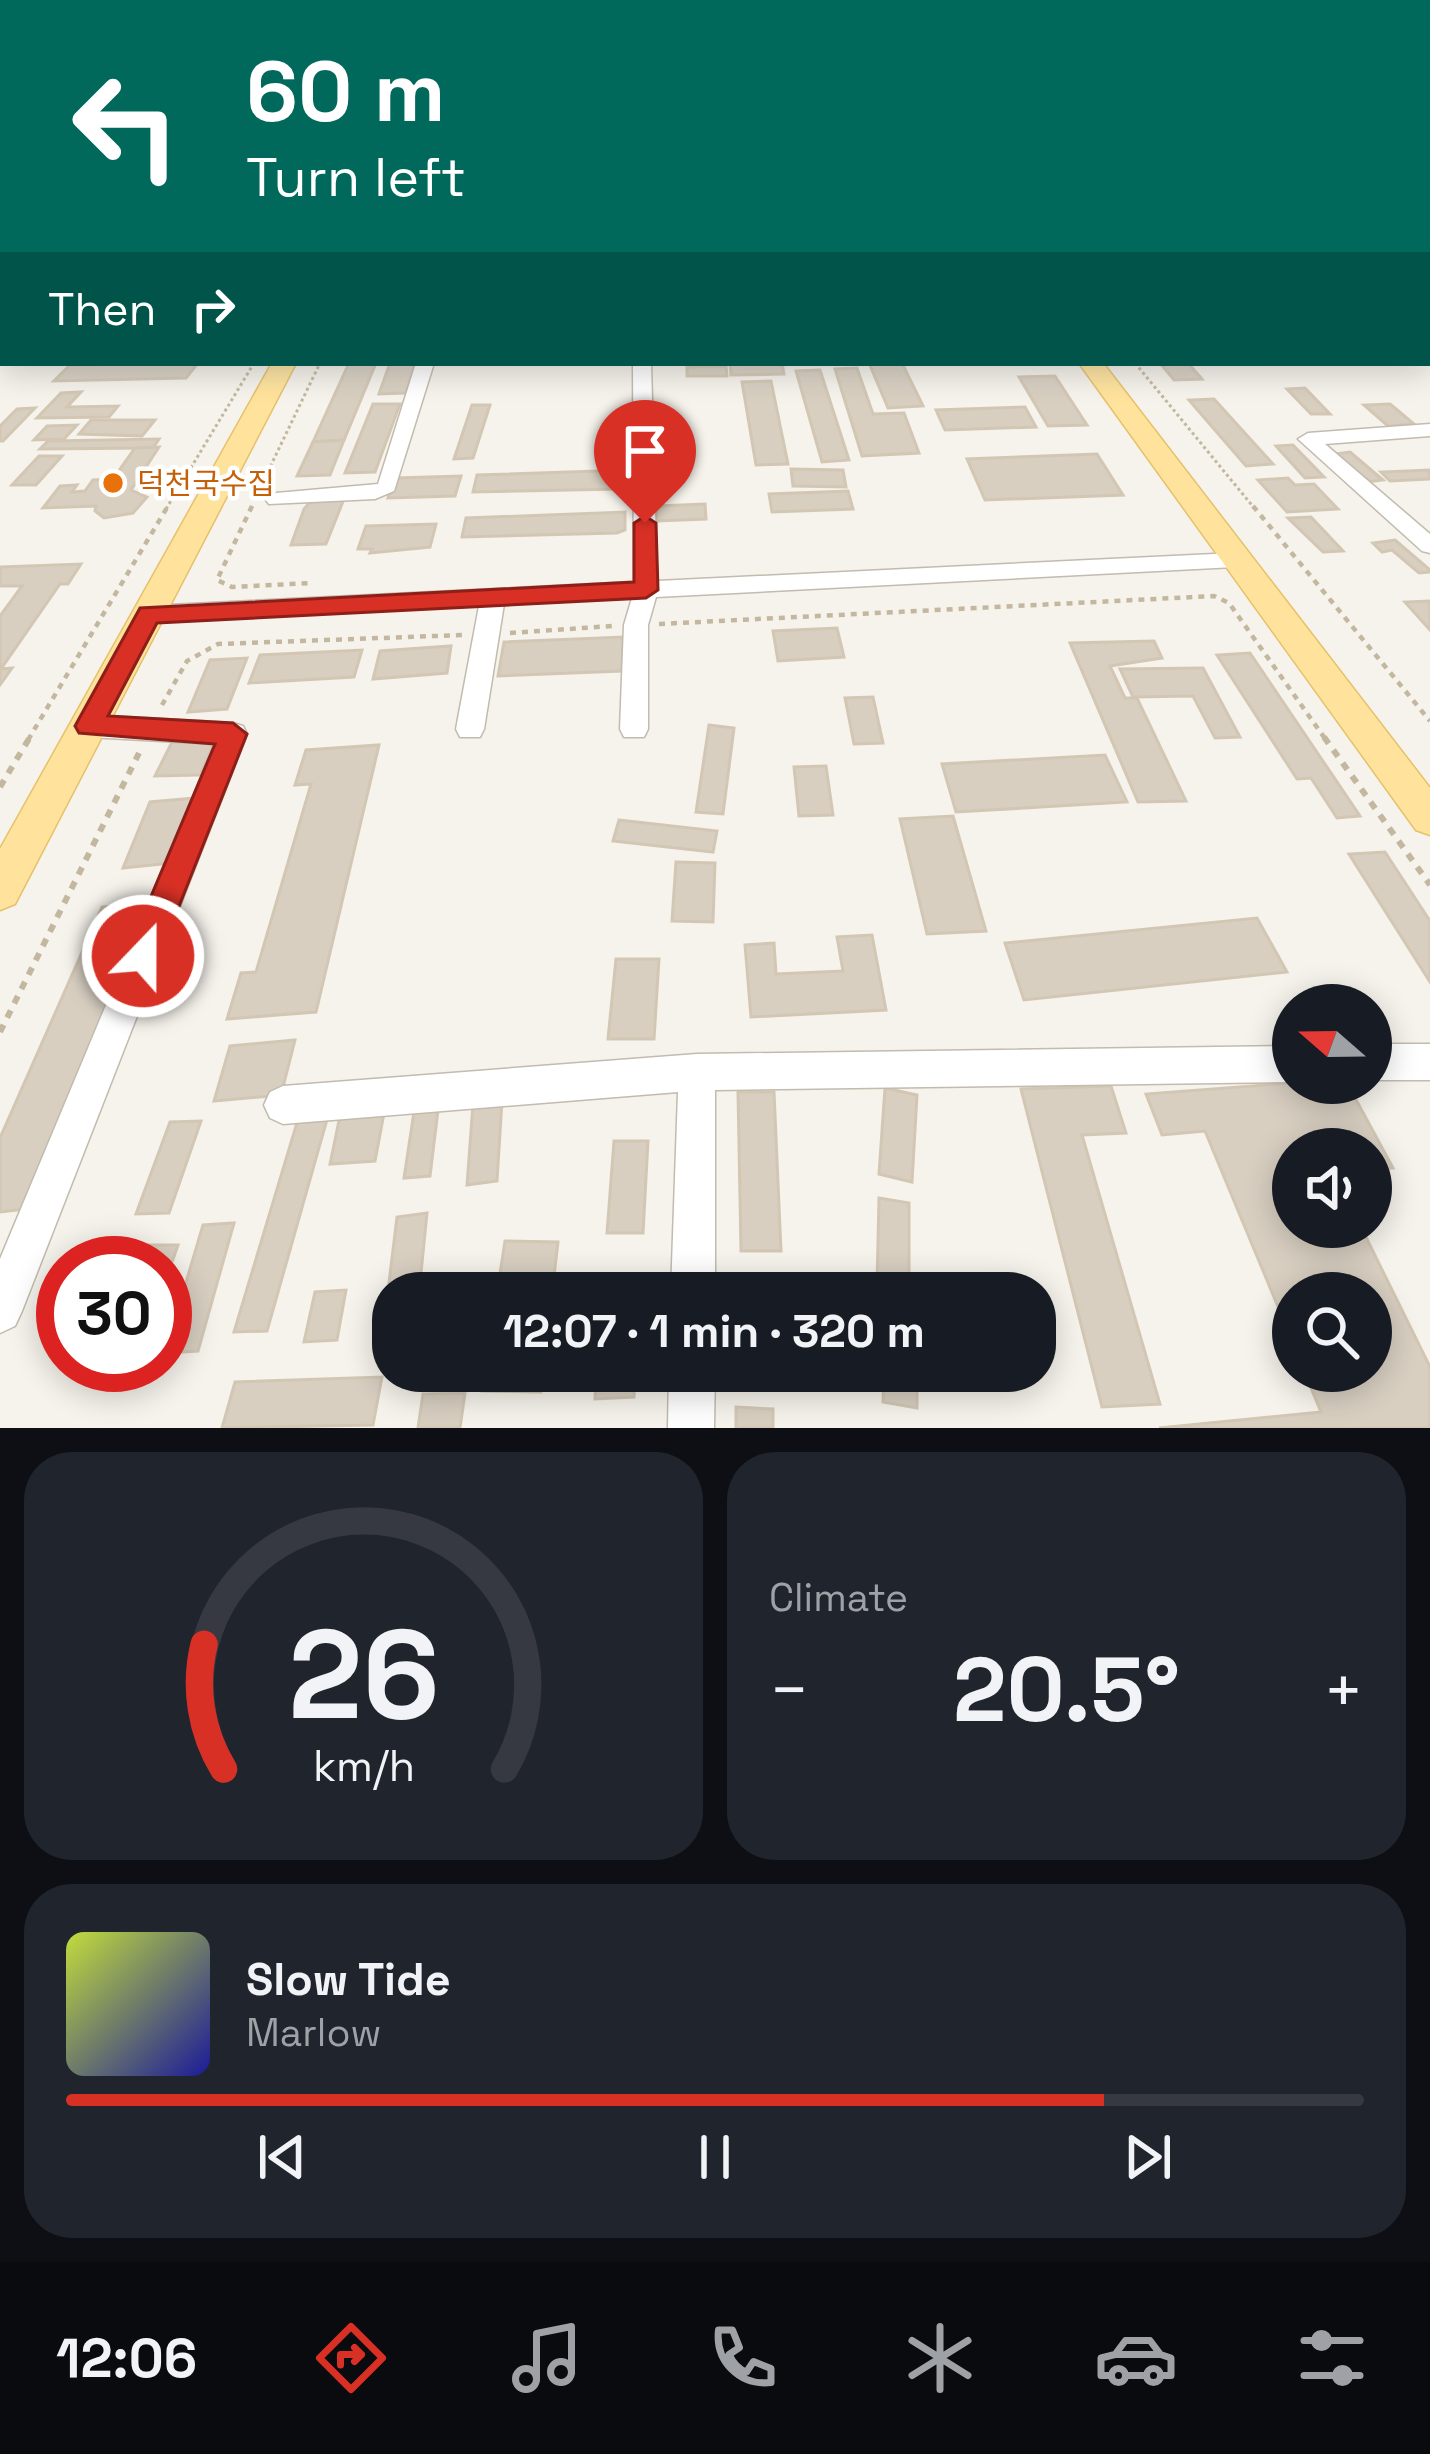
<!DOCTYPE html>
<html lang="en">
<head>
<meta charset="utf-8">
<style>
	:root { --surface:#171b24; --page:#20242c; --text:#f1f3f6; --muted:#9ea1a6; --line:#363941; --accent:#d93025 }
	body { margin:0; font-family:"Space Grotesk","Noto Sans KR",sans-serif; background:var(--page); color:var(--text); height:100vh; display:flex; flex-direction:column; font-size:45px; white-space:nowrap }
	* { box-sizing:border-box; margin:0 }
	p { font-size:39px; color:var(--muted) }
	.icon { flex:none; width:66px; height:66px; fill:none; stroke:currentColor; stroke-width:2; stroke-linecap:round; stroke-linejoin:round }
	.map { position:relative; height:1428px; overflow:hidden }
	.drawer { display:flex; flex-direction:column; gap:24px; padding:24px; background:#0d0f14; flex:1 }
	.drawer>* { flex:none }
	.top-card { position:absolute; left:0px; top:0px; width:1431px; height:366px; box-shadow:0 6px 30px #0003; background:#00695c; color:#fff; overflow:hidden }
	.needle { width:78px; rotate:290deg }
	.fabs { position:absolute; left:1272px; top:984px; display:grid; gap:24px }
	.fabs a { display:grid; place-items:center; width:120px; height:120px; border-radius:50%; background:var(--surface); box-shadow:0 6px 30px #0003; font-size:60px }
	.speed { position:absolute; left:36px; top:1236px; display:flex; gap:24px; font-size:60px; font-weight:700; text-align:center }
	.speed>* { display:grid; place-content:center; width:156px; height:156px; border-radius:50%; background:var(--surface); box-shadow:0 6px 30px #0003; line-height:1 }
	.speed .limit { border:18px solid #d22; background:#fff; color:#111 }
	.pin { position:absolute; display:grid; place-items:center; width:102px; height:102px; color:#fff; margin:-123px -51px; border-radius:50% 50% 50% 0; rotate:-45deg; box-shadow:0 0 12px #0007 }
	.pin .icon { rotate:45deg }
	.me { position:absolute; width:132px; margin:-66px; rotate:22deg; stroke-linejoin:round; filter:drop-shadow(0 0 9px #0008) }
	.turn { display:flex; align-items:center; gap:42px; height:252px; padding:0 48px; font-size:54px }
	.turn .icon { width:156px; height:156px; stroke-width:2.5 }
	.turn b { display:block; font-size:84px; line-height:102px }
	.then { display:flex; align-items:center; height:114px; padding:0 48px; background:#0003; gap:24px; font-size:45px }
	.big { font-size:90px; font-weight:600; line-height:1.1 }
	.drawer .tile { flex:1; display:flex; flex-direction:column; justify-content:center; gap:18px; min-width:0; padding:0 42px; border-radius:48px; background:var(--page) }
	.drawer .dial { align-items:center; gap:0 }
	.dial svg { height:312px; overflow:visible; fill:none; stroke:var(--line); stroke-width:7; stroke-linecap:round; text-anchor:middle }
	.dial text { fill:var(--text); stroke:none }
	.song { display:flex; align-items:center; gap:36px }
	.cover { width:144px; height:144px; border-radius:18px; background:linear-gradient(135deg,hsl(70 70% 55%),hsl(240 70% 35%)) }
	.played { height:12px; border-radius:6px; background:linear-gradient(90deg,var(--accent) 80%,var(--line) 80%) }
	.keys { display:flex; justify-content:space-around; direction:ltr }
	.heat { display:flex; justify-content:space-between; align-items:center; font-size:66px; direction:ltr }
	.drawer .tiles { flex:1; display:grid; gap:24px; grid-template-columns:1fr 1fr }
	.tile:last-child { grid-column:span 2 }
	.trip { position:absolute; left:372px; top:1272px; width:684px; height:120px; border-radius:48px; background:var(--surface); box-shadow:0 6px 30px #0003; font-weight:600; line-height:120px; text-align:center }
	.menu { display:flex; height:192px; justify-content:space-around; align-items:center; background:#090b0e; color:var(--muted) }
	.menu .icon { width:84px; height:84px }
	.menu .active { color:var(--accent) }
	.menu b { font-size:54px; color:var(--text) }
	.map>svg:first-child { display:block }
</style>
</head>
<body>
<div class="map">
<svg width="1430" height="1428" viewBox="0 0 1430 1428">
	<rect width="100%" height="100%" fill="#f6f3ec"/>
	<g fill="#d8cfc1" stroke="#d3c7b4" stroke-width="3">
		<path d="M 198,363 L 186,378 L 54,381 L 70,365 Z"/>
		<path d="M 349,363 L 376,363 L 344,440 L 313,442 Z"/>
		<path d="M 390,363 L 415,363 L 406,393 L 379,394 Z"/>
		<path d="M 730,363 L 782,363 L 784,374 L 731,375 Z"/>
		<path d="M 869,363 L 902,363 L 923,406 L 888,408 Z"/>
		<path d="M 1160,363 L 1188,363 L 1202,379 L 1174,380 Z"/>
		<path d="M 726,366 L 727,376 L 687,376 L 687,367 Z"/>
		<path d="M 857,368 L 873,414 L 904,413 L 919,453 L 862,456 L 835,369 Z"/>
		<path d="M 820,370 L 849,460 L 822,462 L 796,371 Z"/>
		<path d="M 1055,376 L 1087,425 L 1048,426 L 1019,377 Z"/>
		<path d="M 771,381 L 788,464 L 756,465 L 742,382 Z"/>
		<path d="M 1305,388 L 1330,414 L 1311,414 L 1287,389 Z"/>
		<path d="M 81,392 L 67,407 L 118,406 L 109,417 L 37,418 L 61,393 Z"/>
		<path d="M 1214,399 L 1273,464 L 1246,466 L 1189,400 Z"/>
		<path d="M 373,404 L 400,404 L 375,472 L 345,473 Z"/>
		<path d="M 1390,404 L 1414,424 L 1388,426 L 1364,405 Z"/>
		<path d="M 472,405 L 490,405 L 473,458 L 454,459 Z"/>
		<path d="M 1025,407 L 1036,427 L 945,430 L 936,410 Z"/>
		<path d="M 35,408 L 3,441 L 0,441 L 0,426 L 17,409 Z"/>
		<path d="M 91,420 L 155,420 L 142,436 L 79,434 Z"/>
		<path d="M 77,425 L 64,439 L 34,440 L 47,426 Z"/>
		<path d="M 656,429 L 687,429 L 687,451 L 655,452 Z"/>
		<path d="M 159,439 L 153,448 L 40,449 L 48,441 Z"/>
		<path d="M 344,440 L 330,475 L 297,476 L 313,442 Z"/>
		<path d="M 1293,445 L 1324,477 L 1305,478 L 1276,446 Z"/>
		<path d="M 159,447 L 131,490 L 147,497 L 133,513 L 104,518 L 95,511 L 96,506 L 43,508 L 60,486 L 77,485 L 72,492 L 85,491 L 93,480 L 113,479 L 135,448 Z"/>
		<path d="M 1350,452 L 1383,480 L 1359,483 L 1327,455 Z"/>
		<path d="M 1097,454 L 1123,495 L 985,500 L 967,459 Z"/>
		<path d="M 39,456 L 62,456 L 36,485 L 12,485 Z"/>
		<path d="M 791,469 L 843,470 L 846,487 L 793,486 Z"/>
		<path d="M 627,470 L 627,486 L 620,489 L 473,492 L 477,475 Z"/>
		<path d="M 1429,470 L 1430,479 L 1390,481 L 1381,472 Z"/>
		<path d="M 461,476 L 455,496 L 388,498 L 395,478 Z"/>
		<path d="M 1288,478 L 1295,485 L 1314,484 L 1338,509 L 1287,512 L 1258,480 Z"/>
		<path d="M 848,491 L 853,509 L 772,512 L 769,494 Z"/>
		<path d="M 344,499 L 326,544 L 291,545 L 304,509 L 312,500 Z"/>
		<path d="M 705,504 L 706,519 L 657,521 L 657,506 Z"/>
		<path d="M 625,512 L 625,530 L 617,533 L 462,537 L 466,518 Z"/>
		<path d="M 1311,517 L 1343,551 L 1323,552 L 1288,518 Z"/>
		<path d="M 436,524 L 430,547 L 370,553 L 372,549 L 358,549 L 366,526 Z"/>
		<path d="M 1395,540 L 1430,570 L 1430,572 L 1419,573 L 1392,550 L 1382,552 L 1373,543 Z"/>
		<path d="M 81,564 L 68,584 L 60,584 L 1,669 L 12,668 L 0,685 L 0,616 L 22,586 L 0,586 L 0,567 Z"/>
		<path d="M 1430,601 L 1430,630 L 1405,602 Z"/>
		<path d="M 837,628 L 844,657 L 778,661 L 773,631 Z"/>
		<path d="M 623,637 L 622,671 L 498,676 L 504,642 Z"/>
		<path d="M 1154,641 L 1162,658 L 1110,666 L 1125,698 L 1137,698 L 1186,801 L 1138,802 L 1070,643 Z"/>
		<path d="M 451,646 L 447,673 L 373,679 L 380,651 Z"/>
		<path d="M 362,650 L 354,677 L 249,683 L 260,655 Z"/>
		<path d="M 1250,653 L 1360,816 L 1337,818 L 1311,778 L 1297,779 L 1217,655 Z"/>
		<path d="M 247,658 L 227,709 L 188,712 L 210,660 Z"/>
		<path d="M 1203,668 L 1240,737 L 1215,738 L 1193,696 L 1133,697 L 1120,669 Z"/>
		<path d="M 873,697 L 883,743 L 854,744 L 845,698 Z"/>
		<path d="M 709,725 L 734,728 L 723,814 L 696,812 Z"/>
		<path d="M 217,737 L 200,775 L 155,776 L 174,738 Z"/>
		<path d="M 379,745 L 316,1012 L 227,1019 L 241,973 L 256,972 L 311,784 L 295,785 L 306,750 Z"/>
		<path d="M 1105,755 L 1127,802 L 956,812 L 942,764 Z"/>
		<path d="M 826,766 L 833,815 L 799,816 L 794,767 Z"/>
		<path d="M 195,798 L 171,863 L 123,868 L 150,802 Z"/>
		<path d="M 953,816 L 986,931 L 927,934 L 900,819 Z"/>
		<path d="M 619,820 L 717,831 L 713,852 L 613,841 Z"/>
		<path d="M 1385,852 L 1430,921 L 1430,982 L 1349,854 Z"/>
		<path d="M 676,862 L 715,863 L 713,922 L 672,921 Z"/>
		<path d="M 149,904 L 25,1209 L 0,1212 L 0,1138 L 102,907 Z"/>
		<path d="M 1257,918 L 1287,972 L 1024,1000 L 1005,943 Z"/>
		<path d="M 872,935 L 886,1010 L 751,1017 L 745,945 L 774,943 L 776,974 L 843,971 L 837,937 Z"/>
		<path d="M 616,959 L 659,959 L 654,1039 L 608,1039 Z"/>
		<path d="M 295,1040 L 281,1095 L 214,1101 L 230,1046 Z"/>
		<path d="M 1293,1083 L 1347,1083 L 1393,1168 L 1371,1170 L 1371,1149 L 1293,1149 L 1293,1227 L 1361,1227 L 1430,1367 L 1430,1428 L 1159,1428 L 1321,1412 L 1304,1371 L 1371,1371 L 1371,1293 L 1293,1293 L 1293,1343 L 1205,1131 L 1162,1135 L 1146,1094 Z"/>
		<path d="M 1111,1086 L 1126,1133 L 1082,1135 L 1160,1404 L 1102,1407 L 1021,1089 Z"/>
		<path d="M 885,1088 L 917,1095 L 912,1182 L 879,1174 Z"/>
		<path d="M 738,1092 L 774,1092 L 781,1251 L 741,1251 Z"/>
		<path d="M 502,1101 L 497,1181 L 467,1185 L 473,1104 Z"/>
		<path d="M 385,1108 L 375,1161 L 330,1164 L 341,1111 Z"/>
		<path d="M 438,1110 L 430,1176 L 404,1178 L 414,1112 Z"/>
		<path d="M 299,1116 L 328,1116 L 267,1331 L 234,1332 Z"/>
		<path d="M 201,1121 L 169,1213 L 136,1214 L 170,1122 Z"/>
		<path d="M 614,1141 L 648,1141 L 643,1233 L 607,1233 Z"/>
		<path d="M 879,1198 L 909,1203 L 909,1291 L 877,1286 Z"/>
		<path d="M 427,1213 L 419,1293 L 393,1293 L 393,1330 L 383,1332 L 397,1217 Z"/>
		<path d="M 234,1223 L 198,1351 L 165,1353 L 203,1225 Z"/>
		<path d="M 505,1241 L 558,1242 L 552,1293 L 497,1293 Z"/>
		<path d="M 144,1245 L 178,1245 L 165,1282 L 165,1263 L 137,1263 Z"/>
		<path d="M 742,1275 L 779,1278 L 779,1293 L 741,1293 Z"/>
		<path d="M 638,1277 L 637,1293 L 600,1293 L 601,1279 Z"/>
		<path d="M 346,1290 L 337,1340 L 304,1342 L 315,1292 Z"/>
		<path d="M 98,1365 L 135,1365 L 129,1382 L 92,1382 Z"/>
		<path d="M 485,1371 L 543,1371 L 541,1392 L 482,1391 Z"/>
		<path d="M 596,1371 L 635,1371 L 634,1397 L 595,1399 Z"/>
		<path d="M 884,1371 L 917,1371 L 917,1408 L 883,1402 Z"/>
		<path d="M 382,1377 L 373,1425 L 222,1428 L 235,1382 Z"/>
		<path d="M 465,1393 L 460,1428 L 418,1428 L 423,1394 Z"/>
		<path d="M 736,1407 L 773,1409 L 773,1428 L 736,1428 Z"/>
	</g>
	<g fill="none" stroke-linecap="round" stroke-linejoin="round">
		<defs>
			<g id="minor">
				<rect x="1428" y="266" width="2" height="8"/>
				<rect x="1428" y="342" width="2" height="11"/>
				<path d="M 416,363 L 434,363 L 394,491 L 375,499 L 269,504 L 265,499 L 276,493 L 378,484 Z"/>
				<path d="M 633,363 L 651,363 L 657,581 L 1235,553 L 1246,560 L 1235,567 L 656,597 L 648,625 L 648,729 L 644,737 L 624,737 L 620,729 L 624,625 L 632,598 L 504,604 L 484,729 L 480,737 L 460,737 L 456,729 L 479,606 L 149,622 L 137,614 L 149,606 L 634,582 Z"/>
				<path d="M 1430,424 L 1430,436 L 1325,444 L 1430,534 L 1430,553 L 1422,551 L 1298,439 L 1308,433 Z"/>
				<path d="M 89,715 L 233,723 L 243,726 L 247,734 L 22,1311 L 15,1326 L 0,1333 L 0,1259 L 215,744 L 89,737 L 79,734 L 75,726 L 79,718 Z"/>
				<rect x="1371" y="1044" width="59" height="36"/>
				<path d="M 1293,1046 L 1293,1082 L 715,1090 L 715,1293 L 671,1293 L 678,1092 L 283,1124 L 270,1118 L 264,1105 L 270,1092 L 283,1086 L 697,1054 Z"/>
				<path d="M 669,1371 L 715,1371 L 714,1428 L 668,1428 Z"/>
			</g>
			<g id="major">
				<path d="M 272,363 L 296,363 L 15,904 L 0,910 L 0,849 Z"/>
				<path d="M 1079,363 L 1103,363 L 1430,788 L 1430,835 L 1416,830 Z"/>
			</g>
		</defs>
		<use href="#minor" stroke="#c2bbae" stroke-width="3"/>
		<use href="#major" stroke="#e6c16a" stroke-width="3"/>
		<g stroke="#c4b79f" stroke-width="3" stroke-dasharray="3 3" stroke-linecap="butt">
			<path d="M 1135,363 L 1255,509"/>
			<path d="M 260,488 L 320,363"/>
			<path d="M 166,509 L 254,363"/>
			<path d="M 251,509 L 253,504"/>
		</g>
		<g stroke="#c4b79f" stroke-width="4.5" stroke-dasharray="6 6" stroke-linecap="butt">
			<path d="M 252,506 L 217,580 L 232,587 L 311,583"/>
			<path d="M 1253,506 L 1430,721"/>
			<path d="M 659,624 L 1214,596 L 1229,603 L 1326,740"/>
			<path d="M 510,633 L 612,626"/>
			<path d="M 162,705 L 187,661 L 218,644 L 462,635"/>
			<path d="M 28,740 L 168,506"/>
		</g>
		<g stroke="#c4b79f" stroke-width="6" stroke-dasharray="8 8" stroke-linecap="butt">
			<path d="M 1324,737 L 1430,885"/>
			<path d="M 0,787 L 30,737"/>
			<path d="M 0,1032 L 139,753"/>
		</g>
		<use href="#minor" fill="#fff" fill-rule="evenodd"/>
		<use href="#major" fill="#ffe39c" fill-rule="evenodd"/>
	</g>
	<linearGradient id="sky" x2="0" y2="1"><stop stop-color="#8fc1ec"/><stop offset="0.49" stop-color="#fbfaf6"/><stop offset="1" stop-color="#fbfaf6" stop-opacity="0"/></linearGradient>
	<rect width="1430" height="394" fill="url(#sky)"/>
	<path fill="#d93025" stroke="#8d1f18" stroke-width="3" d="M 645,516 L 656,523 L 658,590 L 646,598 L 157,623 L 108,716 L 233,723 L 247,734 L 155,967 L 143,972 L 131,967 L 126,956 L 215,744 L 79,733 L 75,726 L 140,608 L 634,582 L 634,523 Z"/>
	<circle fill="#e8710a" stroke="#fff" stroke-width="4.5" cx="113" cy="483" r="12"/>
	<g text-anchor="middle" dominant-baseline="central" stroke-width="9" stroke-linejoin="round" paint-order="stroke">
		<g font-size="30" fill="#c56008" stroke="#fff" text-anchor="start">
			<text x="137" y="483">덕천국수집</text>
		</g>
	</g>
</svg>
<div class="fabs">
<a><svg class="needle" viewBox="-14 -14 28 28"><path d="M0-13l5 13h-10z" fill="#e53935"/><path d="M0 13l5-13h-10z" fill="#9ea1a6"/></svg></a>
<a><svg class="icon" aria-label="sound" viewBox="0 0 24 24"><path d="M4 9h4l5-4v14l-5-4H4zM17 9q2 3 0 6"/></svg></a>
<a><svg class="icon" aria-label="search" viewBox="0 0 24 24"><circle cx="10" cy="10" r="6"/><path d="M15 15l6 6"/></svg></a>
</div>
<div class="speed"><div class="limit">30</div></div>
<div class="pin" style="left:645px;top:523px;background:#d93025"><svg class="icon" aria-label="arrive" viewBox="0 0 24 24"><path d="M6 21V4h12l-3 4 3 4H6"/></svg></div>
<svg class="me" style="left:143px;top:956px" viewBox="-20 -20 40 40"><circle r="17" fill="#d93025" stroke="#fff" stroke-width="3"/><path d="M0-11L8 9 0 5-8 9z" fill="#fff"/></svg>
<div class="trip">12:07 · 1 min · 320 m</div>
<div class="top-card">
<div class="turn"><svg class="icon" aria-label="left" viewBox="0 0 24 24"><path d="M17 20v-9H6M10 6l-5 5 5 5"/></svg><div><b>60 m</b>Turn left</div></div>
<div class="then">Then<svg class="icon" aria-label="right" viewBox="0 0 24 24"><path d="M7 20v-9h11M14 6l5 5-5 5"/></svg></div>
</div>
</div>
<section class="drawer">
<div class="tiles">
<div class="tile dial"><svg viewBox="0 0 100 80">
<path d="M14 69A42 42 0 1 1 86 69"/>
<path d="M14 69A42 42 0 0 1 9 37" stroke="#d93025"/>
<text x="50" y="56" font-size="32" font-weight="700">26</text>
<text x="50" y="72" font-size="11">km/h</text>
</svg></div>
<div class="tile"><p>Climate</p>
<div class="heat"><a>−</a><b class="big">20.5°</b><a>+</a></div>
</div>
<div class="tile">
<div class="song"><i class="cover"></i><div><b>Slow Tide</b><p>Marlow</p></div></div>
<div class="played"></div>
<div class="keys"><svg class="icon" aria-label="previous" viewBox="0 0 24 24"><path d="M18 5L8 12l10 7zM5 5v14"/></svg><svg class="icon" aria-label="pause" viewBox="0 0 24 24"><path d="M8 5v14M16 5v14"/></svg><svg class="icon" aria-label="next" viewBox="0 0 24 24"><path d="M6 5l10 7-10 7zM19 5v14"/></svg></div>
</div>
</div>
</section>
<nav class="menu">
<b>12:06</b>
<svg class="icon active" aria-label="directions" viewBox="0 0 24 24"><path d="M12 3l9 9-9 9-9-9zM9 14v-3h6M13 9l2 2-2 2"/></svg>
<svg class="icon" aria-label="music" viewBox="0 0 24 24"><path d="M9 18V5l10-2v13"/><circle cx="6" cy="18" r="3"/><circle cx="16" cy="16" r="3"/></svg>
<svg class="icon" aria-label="phone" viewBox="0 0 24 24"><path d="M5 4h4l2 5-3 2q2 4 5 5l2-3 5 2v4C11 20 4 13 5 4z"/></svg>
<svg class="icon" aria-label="climate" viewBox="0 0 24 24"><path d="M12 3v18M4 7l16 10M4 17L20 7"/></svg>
<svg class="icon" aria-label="car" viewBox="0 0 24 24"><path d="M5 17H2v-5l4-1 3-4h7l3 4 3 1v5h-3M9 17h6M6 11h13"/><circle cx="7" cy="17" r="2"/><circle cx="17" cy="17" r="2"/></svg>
<svg class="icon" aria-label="filters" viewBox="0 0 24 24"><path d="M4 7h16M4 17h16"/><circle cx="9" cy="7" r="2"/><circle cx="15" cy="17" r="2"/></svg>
</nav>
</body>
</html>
